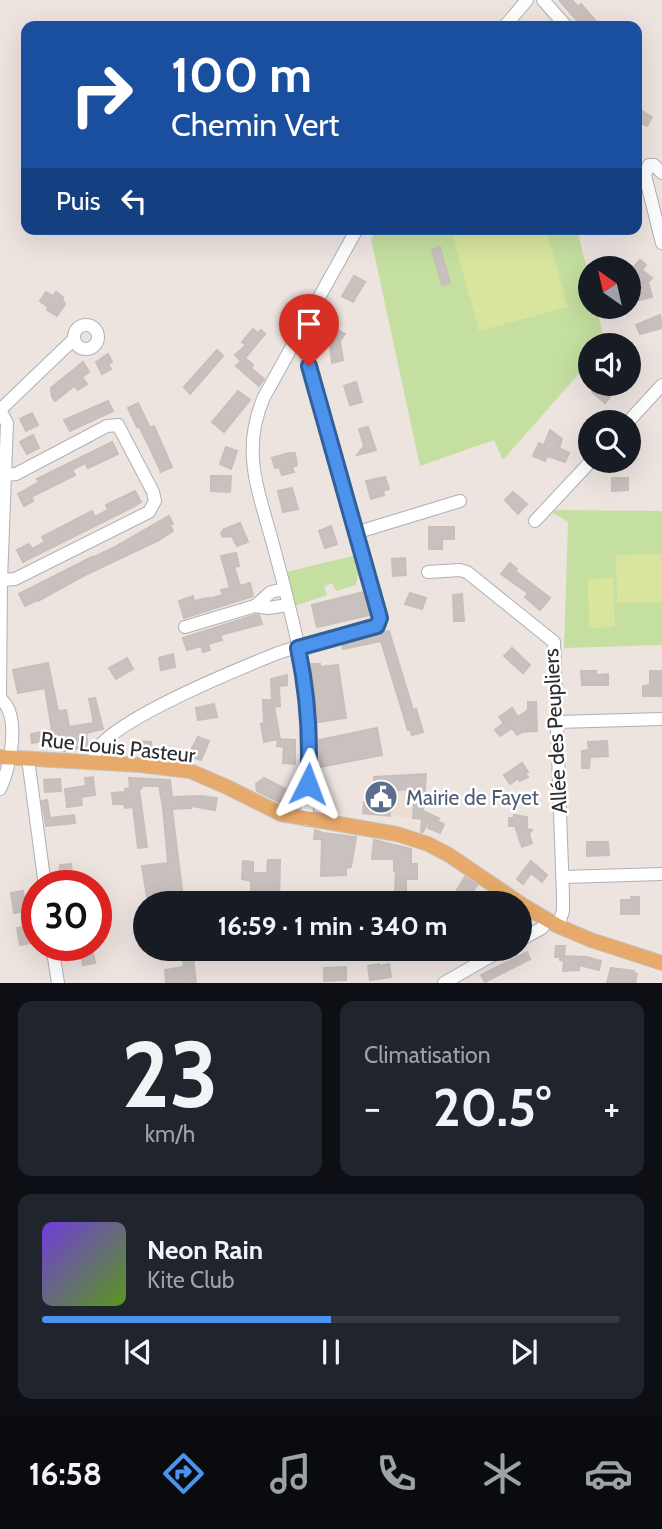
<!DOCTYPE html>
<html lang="fr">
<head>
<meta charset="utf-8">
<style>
	:root { --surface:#171b24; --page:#20242c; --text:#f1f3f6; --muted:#9ea1a6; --line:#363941; --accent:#4c93ed }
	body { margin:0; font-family:Cabin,sans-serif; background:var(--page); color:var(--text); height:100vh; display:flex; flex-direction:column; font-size:26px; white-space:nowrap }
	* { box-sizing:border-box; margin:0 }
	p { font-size:23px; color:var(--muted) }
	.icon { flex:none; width:38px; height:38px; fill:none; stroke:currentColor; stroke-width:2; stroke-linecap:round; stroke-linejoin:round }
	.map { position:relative; height:983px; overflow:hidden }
	.sheet { display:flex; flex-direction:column; gap:18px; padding:18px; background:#0d0f14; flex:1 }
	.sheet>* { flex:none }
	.guide { position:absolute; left:21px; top:21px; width:621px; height:214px; border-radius:14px; box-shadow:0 7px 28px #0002; background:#1a4fa0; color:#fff; overflow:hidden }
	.needle { width:46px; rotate:326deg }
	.controls { position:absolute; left:578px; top:256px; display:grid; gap:14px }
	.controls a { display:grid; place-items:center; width:63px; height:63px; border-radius:50%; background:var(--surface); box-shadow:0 7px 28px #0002; font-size:35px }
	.speed { position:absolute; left:21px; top:870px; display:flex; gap:14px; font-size:35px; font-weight:700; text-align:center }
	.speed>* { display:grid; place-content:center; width:91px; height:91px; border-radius:50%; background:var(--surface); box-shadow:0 7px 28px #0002; line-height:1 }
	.speed .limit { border:10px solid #d22; background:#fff; color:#111 }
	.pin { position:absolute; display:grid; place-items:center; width:60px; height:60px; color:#fff; margin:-72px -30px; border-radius:50% 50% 50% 0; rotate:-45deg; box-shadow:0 0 7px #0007 }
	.pin .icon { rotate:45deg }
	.me { position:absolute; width:77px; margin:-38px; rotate:3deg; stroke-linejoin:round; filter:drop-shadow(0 0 5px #0008) }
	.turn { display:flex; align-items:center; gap:24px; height:147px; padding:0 35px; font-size:32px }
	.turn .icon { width:91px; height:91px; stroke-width:2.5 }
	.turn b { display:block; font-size:49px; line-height:60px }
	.then { display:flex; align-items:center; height:66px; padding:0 35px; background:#0003; gap:14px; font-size:26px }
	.big { font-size:52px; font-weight:800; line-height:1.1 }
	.sheet .tile { flex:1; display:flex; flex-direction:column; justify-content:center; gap:10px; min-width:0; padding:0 24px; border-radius:14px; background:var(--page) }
	.sheet .dial { align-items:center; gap:0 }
	.dial b { font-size:91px; line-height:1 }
	.song { display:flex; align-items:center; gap:21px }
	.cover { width:84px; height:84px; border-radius:10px; background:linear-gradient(135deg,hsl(260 70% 55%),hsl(90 70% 35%)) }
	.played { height:7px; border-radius:4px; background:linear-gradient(90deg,var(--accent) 50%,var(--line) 50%) }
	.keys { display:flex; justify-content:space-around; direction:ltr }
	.heat { display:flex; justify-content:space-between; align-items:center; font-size:38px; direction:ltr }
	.sheet .tiles { flex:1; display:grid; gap:18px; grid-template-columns:1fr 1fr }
	.tile:last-child { grid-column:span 2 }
	.trip { position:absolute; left:133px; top:891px; width:399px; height:70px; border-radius:35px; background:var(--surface); box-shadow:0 7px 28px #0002; font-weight:800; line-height:70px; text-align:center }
	.menu { display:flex; height:112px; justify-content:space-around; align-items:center; background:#090b0e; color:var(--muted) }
	.menu .icon { width:49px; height:49px }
	.menu .selected { color:var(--accent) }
	.menu b { font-size:32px; color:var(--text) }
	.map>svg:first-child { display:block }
</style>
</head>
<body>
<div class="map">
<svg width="662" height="983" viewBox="0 0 662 983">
	<rect width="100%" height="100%" fill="#ede4e0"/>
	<path fill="#eddcd1" d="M 426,774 L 422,819 L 390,816 L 386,803 L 386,776 Z"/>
	<g fill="#c5dfa0">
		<path d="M 378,229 L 577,229 L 590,281 L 590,306 L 596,306 L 605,343 L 590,345 L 590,361 L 503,460 L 494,440 L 420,466 L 371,239 Z"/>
		<path d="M 556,510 L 662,511 L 662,645 L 564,648 L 568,522 L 553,513 Z"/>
		<path d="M 357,555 L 360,564 L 356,585 L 336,591 L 332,583 L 324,587 L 327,595 L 294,606 L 286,572 Z"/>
	</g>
	<g fill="#d9e59d">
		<path d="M 451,229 L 546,229 L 568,307 L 479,331 Z"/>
		<path d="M 662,554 L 662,602 L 617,603 L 616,555 Z"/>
		<path d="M 613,578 L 615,627 L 589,628 L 588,579 Z"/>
	</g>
	<g fill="#c8c1bf" stroke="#c8bfb9" stroke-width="2">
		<path d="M 559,0 L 572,0 L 578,7 L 581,4 L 600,26 L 582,26 Z"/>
		<path d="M 637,108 L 652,117 L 647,126 L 637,121 Z"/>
		<path d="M 440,247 L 450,283 L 442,286 L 432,250 Z"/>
		<path d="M 640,260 L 646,265 L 642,270 L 652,278 L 648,282 L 652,297 L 638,300 L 636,294 L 629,289 L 631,286 L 628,283 L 628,274 Z"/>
		<path d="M 354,276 L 365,282 L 353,302 L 342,296 Z"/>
		<path d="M 46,292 L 53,296 L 56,292 L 63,297 L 62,299 L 65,304 L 57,316 L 47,310 L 48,307 L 40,301 Z"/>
		<path d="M 660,315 L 662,328 L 640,334 L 636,325 Z"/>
		<path d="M 253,329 L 258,333 L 261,330 L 265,334 L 245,358 L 253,365 L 251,368 L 264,379 L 259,386 L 236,366 L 241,361 L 235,355 L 246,345 L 242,342 Z"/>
		<path d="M 338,330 L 345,334 L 340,341 L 343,360 L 332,363 L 330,346 Z"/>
		<path d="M 217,350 L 223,356 L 190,394 L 184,387 Z"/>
		<path d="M 108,354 L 112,362 L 108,364 L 111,369 L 102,374 L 96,362 Z"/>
		<path d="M 83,362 L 89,372 L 82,377 L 87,384 L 78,390 L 74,386 L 55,401 L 52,397 L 51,388 Z"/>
		<path d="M 356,382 L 362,402 L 350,405 L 344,386 Z"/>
		<path d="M 600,383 L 608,383 L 613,389 L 608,395 L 610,397 L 605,403 L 592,392 Z"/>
		<path d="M 238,391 L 250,400 L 224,432 L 212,422 Z"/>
		<path d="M 108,401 L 113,411 L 70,431 L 64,420 Z"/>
		<path d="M 138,403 L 150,428 L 154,426 L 172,467 L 161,472 L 148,444 L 139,426 L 137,427 L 128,408 Z"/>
		<path d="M 32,413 L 38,425 L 26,431 L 20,419 Z"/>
		<path d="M 368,427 L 376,450 L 357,455 L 364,446 L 359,429 Z"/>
		<path d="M 550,430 L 562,439 L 559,448 L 569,453 L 565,462 L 547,456 L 545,461 L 533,456 L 539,443 L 544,445 Z"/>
		<path d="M 33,435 L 39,448 L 27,454 L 20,442 Z"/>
		<path d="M 112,442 L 118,454 L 88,468 L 85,463 L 72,470 L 75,475 L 31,497 L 33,501 L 24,506 L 18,494 L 39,482 L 37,479 Z"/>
		<path d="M 226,447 L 237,451 L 231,469 L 220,464 Z"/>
		<path d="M 289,453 L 295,453 L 297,465 L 292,467 L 294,472 L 282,475 L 279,467 L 275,468 L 272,458 Z"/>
		<path d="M 211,476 L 231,476 L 230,492 L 211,491 Z"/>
		<path d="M 385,477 L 389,489 L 383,491 L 384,495 L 371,499 L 366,481 Z"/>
		<path d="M 612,478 L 628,478 L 628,490 L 612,491 Z"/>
		<path d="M 292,488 L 298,509 L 283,512 L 278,491 Z"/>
		<path d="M 135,491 L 141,502 L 133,507 L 23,562 L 17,550 L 29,544 L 32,549 L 45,542 L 42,537 L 92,511 L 95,517 L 108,510 L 106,505 Z"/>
		<path d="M 513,492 L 527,504 L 518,514 L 505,500 Z"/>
		<path d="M 169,516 L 173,524 L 170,525 L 173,531 L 159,540 L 85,575 L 38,601 L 37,600 L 25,606 L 19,594 L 92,557 L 92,558 L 113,548 Z"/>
		<path d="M 240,523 L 248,542 L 237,546 L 232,536 L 223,537 L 221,533 L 224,529 Z"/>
		<path d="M 331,526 L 337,544 L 325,548 L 319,531 Z"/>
		<path d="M 429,527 L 454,527 L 454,539 L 442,539 L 442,549 L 429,549 Z"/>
		<path d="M 236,553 L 239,566 L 234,567 L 240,586 L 250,583 L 253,596 L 184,618 L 179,601 L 193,596 L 194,601 L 208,598 L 208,599 L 223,595 L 221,590 L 230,588 L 221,556 Z"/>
		<path d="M 405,558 L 406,575 L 393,576 L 392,559 Z"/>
		<path d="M 510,563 L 517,569 L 515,571 L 550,598 L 540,610 L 525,597 L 528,593 L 501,574 Z"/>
		<path d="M 364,592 L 370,615 L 317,627 L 312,605 Z"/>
		<path d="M 410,593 L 426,598 L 422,609 L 405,604 Z"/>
		<path d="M 462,594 L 464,621 L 454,621 L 453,595 Z"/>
		<path d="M 255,615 L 259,615 L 262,624 L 220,635 L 222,640 L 208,644 L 210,650 L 203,652 L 201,646 L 187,650 L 183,638 Z"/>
		<path d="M 389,631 L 413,710 L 416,709 L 423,732 L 412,735 L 410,729 L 408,730 L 381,641 L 343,649 L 342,644 Z"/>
		<path d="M 512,648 L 530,665 L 523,673 L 504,656 Z"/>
		<path d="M 173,654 L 175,667 L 161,670 L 159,658 Z"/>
		<path d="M 127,658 L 133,669 L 116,679 L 109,668 Z"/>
		<path d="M 48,663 L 58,711 L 66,710 L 69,727 L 94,723 L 89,699 L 95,698 L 103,729 L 86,733 L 88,747 L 64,751 L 64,745 L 59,746 L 57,738 L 32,743 L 31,734 L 52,730 L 45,688 L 18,693 L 13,670 Z"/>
		<path d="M 311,664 L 320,664 L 320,667 L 338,665 L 346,718 L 318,722 Z"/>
		<path d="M 581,671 L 596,671 L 596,675 L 608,674 L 608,685 L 582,685 Z"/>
		<path d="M 650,671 L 662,671 L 662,696 L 643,696 L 643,686 L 650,685 Z"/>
		<path d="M 287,675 L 287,685 L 279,686 L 280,706 L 274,707 L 280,739 L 295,740 L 295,764 L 283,763 L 284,747 L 277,746 L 278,739 L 264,742 L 261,724 L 264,723 L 263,700 L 272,700 L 271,679 Z"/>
		<path d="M 528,702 L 536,702 L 537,731 L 522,732 L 517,735 L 512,728 L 500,736 L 495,730 L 504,723 L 499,717 L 512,708 L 518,717 L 528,710 Z"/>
		<path d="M 214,704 L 217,717 L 198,720 L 196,708 Z"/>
		<path d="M 377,728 L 382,755 L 320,767 L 319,740 Z"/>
		<path d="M 198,737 L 209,741 L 201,760 L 188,756 Z"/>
		<path d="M 134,741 L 151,742 L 152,753 L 134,753 Z"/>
		<path d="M 607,741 L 608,756 L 590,757 L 589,768 L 582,768 L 582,751 L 589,750 L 588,742 Z"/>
		<path d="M 522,763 L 528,772 L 525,773 L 528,777 L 520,781 L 518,778 L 510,784 L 504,775 Z"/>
		<path d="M 426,774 L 423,811 L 440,819 L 432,819 L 444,824 L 440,833 L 428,828 L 431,819 L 429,819 L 423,832 L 421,832 L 422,819 L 413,818 L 415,791 L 413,789 L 377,791 L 377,786 L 374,786 L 374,777 Z"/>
		<path d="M 93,777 L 95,795 L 81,797 L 82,805 L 67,807 L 65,789 L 86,786 L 85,778 Z"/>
		<path d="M 129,778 L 170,780 L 172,797 L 200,796 L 217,798 L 215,810 L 191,806 L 191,808 L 172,809 L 183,898 L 148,903 L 142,866 L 168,863 L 163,807 L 159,786 L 142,786 L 141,789 L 139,789 L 147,847 L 138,848 L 133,807 L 125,808 L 124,804 L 113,804 L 112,793 L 125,792 L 125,789 L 130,788 Z"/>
		<path d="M 264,778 L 287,790 L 281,803 L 257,791 L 256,784 Z"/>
		<path d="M 60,779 L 61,791 L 45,792 L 44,780 Z"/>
		<path d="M 47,800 L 50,818 L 74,815 L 75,823 L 46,826 L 42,801 Z"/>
		<path d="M 364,802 L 390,804 L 390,816 L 363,813 Z"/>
		<path d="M 514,815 L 527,817 L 527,829 L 532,830 L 529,834 L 532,843 L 522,847 L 515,826 L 509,826 L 509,818 L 514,818 Z"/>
		<path d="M 315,830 L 323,833 L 356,837 L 351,867 L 346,868 L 346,875 L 321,876 L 322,839 L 314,839 Z"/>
		<path d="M 374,840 L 411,849 L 411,864 L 417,864 L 417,879 L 406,879 L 406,893 L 395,893 L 396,870 L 394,871 L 394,859 L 372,859 Z"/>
		<path d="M 587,842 L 608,842 L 609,855 L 587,856 Z"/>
		<path d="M 268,860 L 280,860 L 279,903 L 267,903 L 267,890 L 251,890 L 251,881 L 242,879 L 243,861 L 253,862 L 253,873 L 267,873 Z"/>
		<path d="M 531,861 L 547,875 L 542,882 L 531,873 L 523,884 L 517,879 Z"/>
		<path d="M 71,864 L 73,882 L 59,884 L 60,865 Z"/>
		<path d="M 465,877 L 477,885 L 473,891 L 475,892 L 468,903 L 449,903 Z"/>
		<path d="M 23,891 L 26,911 L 14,913 L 11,893 Z"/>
		<path d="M 631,897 L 639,897 L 639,914 L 621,914 L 621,900 L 631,900 Z"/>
		<path d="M 28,926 L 31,943 L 20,945 L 17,928 Z"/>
		<path d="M 76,945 L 86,945 L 87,948 L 92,947 L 95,963 L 83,965 L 81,953 L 78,954 Z"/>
		<path d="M 556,946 L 565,946 L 564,956 L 587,957 L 601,961 L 599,970 L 579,965 L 579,970 L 563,971 L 564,961 L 560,960 L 560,957 L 555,957 Z"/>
		<rect x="412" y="948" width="19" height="9"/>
		<path d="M 527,952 L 530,959 L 485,982 L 481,975 Z"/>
		<path d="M 193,957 L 196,983 L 166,983 L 165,970 L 184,967 L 183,959 Z"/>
		<path d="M 379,964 L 379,966 L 389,964 L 391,977 L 370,980 L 368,966 Z"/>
		<path d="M 346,967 L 346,980 L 324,981 L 324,968 Z"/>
		<path d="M 611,968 L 634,971 L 634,973 L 637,974 L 635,983 L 607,983 Z"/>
	</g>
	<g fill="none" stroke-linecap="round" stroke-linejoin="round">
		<defs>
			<g id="minor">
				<path d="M 543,0 L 566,26"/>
				<path d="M 505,26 L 527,0"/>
				<path d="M 662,173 L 654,165 L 649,165 L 645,175 L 662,243"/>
				<circle cx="86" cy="337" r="12"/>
				<path d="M 0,410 L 74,339"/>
				<path d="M 628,422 L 662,385"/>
				<path d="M 535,521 L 592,460"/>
				<path d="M 355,533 L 460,501"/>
				<path d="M 428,572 L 460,570 L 467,572 L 554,642 L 563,896 L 563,911 L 558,926"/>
				<path d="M 1,580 L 15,579 L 149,512 L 155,501 L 153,492 L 118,425 L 107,426 L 16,474 L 5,475"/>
				<path d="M 284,589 L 271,592 L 255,606 L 268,608 L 288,605"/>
				<path d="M 185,627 L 255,606"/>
				<path d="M 557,722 L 662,719"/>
				<path d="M 28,759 L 45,886"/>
				<path d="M 94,763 C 95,762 95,754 95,753 C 109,721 243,667 278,653 C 310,642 345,634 377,626 L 380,618 L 304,347 L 294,341"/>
				<path d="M 0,789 C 9,770 17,732 9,711 C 8,706 3,702 0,697 L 1,580 L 7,423 L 0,410"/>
				<path d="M 306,820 C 310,776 313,731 306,687 C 299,642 287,596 275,552 C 261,496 239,454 264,397 L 357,229"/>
				<path d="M 563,877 L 662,874"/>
				<path d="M 520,940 L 542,928 L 547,920"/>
				<path d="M 52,945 L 58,983"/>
				<path d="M 444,983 L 505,948"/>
			</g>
			<path id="major" d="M 0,757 L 140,765 L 190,771 L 227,787 L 281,814 L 397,834 L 428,844 L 449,855 L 524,906 L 558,926 L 591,940 L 662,963"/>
		</defs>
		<use href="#minor" stroke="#acb1b7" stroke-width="14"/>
		<use href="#major" stroke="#c4c4c4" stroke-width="16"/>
		<use href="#minor" stroke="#fff" stroke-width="12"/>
		<use href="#major" stroke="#e7aa6a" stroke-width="14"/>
	</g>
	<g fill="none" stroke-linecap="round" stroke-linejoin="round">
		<defs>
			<path id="route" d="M 308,784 C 311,736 308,695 298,648 L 377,626 L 380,618 L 309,366"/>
		</defs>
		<use href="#route" stroke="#31609a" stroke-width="18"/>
		<use href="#route" stroke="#4c93ed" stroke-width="12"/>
	</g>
	<defs>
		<symbol id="civic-disc" viewBox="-11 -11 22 22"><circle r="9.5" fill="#5c6f8a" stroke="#fff"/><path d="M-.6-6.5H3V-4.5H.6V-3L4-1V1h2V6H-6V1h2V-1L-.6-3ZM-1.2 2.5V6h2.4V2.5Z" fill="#fff"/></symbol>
	</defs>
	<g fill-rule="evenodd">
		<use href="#civic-disc" x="362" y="778" width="38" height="38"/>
	</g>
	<g text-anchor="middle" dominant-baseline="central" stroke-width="5" stroke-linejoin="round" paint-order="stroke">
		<g font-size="21" fill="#2c2c2c" stroke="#fff">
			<text transform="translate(555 731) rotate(-93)">Allée des Peupliers</text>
			<text transform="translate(118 747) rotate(6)">Rue Louis Pasteur</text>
		</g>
		<g font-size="21" fill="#4e5e75" stroke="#fff" text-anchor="start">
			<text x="406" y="797">Mairie de Fayet</text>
		</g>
	</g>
</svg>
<div class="controls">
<a><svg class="needle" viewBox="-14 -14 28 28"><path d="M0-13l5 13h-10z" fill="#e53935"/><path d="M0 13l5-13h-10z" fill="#9ea1a6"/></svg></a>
<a><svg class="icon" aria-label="sound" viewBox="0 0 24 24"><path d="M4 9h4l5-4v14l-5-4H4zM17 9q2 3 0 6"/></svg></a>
<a><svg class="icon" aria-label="search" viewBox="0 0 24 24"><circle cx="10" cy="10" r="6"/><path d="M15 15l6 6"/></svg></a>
</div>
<div class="speed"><div class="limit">30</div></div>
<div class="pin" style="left:309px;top:366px;background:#d93025"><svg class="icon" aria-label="arrive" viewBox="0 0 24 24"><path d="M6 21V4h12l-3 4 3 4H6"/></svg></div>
<svg class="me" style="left:308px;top:784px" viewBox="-20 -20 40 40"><path d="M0-17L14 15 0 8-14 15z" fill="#4c93ed" stroke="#fff" stroke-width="4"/></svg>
<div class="trip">16:59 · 1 min · 340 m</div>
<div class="guide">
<div class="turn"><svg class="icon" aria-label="right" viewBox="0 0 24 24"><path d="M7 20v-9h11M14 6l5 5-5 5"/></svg><div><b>100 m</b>Chemin Vert</div></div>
<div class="then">Puis<svg class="icon" aria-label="left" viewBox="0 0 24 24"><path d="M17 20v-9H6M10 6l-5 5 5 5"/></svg></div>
</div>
</div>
<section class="sheet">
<div class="tiles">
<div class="tile dial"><b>23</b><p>km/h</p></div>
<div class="tile"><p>Climatisation</p>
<div class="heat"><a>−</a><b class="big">20.5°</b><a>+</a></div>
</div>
<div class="tile">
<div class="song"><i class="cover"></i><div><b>Neon Rain</b><p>Kite Club</p></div></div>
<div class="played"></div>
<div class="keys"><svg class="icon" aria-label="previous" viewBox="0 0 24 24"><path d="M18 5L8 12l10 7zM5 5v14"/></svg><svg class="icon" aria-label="pause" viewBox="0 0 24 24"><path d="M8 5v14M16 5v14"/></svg><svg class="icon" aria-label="next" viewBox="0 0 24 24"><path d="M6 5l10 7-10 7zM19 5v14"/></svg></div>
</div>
</div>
</section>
<nav class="menu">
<b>16:58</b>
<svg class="icon selected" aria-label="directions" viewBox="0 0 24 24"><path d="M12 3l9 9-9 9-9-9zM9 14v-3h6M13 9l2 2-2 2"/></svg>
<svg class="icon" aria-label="music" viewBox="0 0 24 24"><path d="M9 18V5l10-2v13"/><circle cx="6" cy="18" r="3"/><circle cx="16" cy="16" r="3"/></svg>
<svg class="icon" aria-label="phone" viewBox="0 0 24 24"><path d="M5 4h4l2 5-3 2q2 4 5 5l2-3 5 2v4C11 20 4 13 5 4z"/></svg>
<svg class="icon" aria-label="climate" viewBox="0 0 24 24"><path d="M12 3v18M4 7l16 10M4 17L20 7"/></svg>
<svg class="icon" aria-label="car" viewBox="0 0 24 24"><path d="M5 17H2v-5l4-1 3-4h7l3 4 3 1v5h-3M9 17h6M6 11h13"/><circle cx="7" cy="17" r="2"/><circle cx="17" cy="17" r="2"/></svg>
</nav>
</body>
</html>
